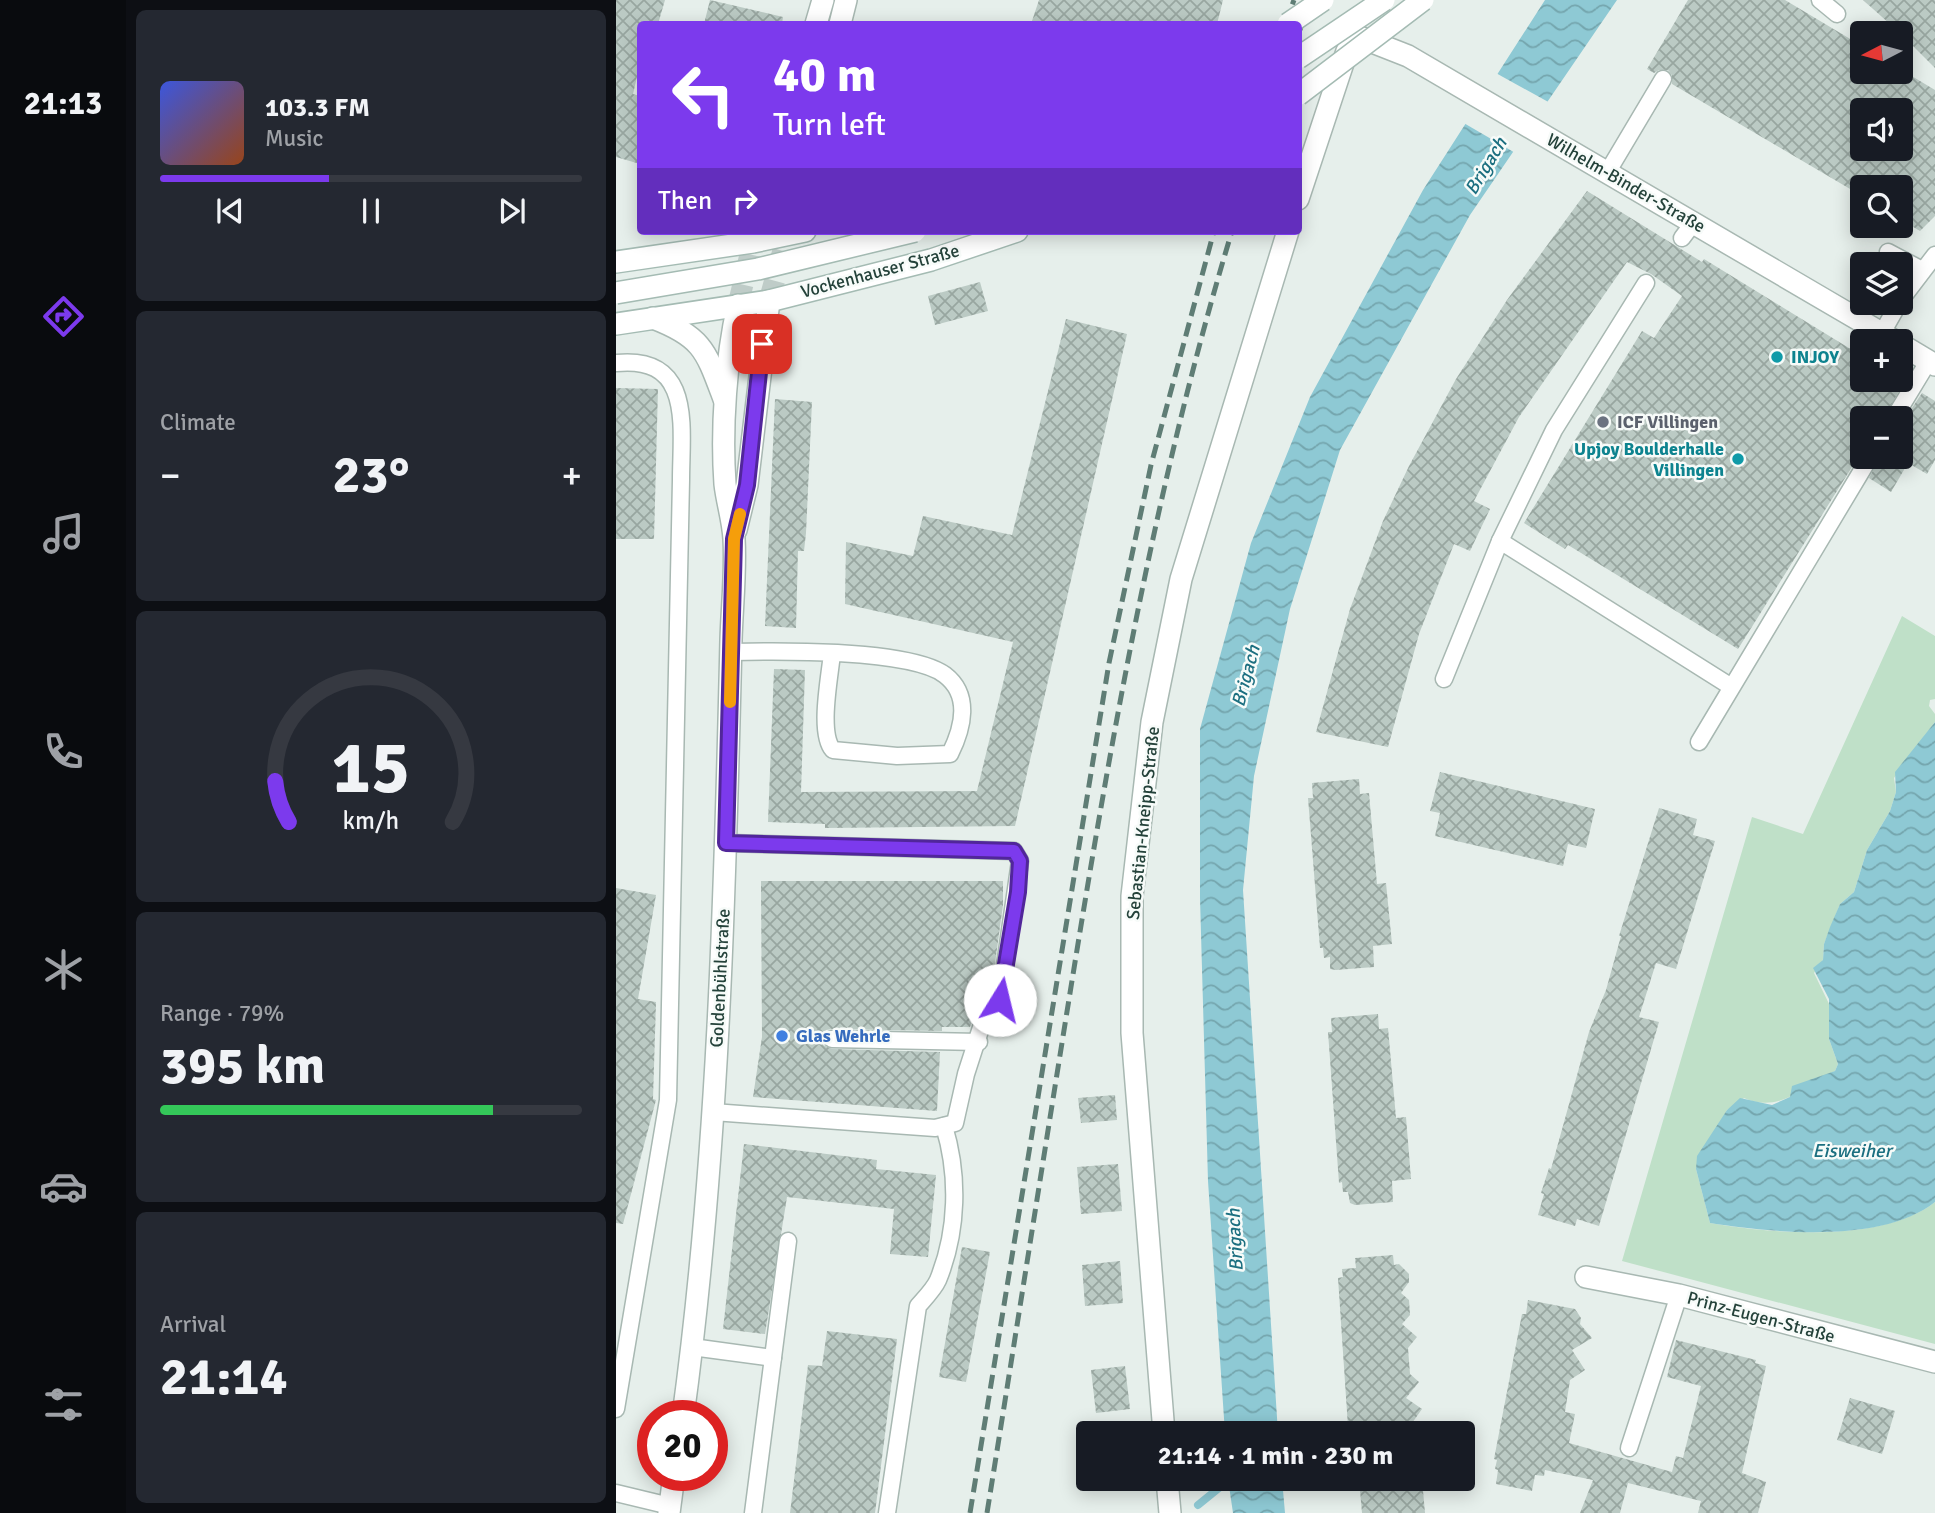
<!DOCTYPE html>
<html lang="en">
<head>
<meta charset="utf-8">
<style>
	:root { --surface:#171b24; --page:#242831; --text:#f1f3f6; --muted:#9ea1a6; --line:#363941; --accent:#7c3aed }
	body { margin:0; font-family:Signika,sans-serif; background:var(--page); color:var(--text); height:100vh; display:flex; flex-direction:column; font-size:26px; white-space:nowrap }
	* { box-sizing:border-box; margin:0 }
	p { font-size:23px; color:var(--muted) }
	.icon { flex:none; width:38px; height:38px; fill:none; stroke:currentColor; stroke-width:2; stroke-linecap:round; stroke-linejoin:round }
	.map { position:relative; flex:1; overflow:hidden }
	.sheet { display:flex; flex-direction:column; gap:10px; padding:10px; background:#0d0f14; width:490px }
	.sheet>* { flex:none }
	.top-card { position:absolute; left:21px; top:21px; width:665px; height:214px; border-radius:7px; box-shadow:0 4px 18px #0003; background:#7c3aed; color:#fff; overflow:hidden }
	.needle { width:46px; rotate:264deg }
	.buttons { position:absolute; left:1234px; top:21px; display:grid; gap:14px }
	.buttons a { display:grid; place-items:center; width:63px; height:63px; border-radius:7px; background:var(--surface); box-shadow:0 4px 18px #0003; font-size:35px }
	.speed { position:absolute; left:21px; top:1400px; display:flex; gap:14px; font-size:35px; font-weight:700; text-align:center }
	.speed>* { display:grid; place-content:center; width:91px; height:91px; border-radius:50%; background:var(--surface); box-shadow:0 4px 18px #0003; line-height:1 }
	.speed .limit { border:10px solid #d22; background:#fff; color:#111 }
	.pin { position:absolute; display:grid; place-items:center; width:60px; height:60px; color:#fff; margin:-30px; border-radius:14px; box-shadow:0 4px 10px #0006 }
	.me { position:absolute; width:77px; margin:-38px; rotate:9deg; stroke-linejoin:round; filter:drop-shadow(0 0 5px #0008) }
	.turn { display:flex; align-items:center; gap:24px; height:147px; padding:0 21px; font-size:32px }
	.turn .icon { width:91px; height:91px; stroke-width:2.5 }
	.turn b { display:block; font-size:49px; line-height:60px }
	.then { display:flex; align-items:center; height:66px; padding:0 21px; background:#0003; gap:14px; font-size:26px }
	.big { font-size:52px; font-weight:800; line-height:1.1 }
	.sheet .widget { flex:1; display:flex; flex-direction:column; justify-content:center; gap:10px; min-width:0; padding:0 24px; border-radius:10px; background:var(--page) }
	.sheet .dial { align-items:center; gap:0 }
	.dial svg { height:182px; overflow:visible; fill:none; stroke:var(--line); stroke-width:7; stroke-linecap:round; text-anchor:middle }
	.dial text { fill:var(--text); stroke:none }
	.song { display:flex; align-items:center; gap:21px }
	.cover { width:84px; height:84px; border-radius:10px; background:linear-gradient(135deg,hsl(230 70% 55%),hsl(20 70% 35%)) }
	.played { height:7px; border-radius:4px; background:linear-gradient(90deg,var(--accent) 40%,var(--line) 40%) }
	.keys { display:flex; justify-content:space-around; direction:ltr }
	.heat { display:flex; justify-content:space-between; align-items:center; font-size:38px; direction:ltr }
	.charge { height:10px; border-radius:5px; background:linear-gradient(90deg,#34c759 79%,var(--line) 0) }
	.trip { position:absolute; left:460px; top:1421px; width:399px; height:70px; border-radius:7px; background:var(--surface); box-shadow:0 4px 18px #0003; font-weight:800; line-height:70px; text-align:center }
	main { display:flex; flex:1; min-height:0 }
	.tab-bar { display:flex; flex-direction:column; width:126px; justify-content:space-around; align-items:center; background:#090b0e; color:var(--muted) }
	.tab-bar .icon { width:49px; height:49px }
	.tab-bar .active { color:var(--accent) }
	.tab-bar b { font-size:32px; color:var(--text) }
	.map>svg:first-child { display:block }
</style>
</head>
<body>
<main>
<nav class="tab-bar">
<b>21:13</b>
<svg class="icon active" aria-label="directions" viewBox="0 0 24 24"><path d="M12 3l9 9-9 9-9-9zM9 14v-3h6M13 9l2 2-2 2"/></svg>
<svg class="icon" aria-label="music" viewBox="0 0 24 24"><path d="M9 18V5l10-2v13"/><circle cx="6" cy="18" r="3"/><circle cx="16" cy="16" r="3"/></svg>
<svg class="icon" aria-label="phone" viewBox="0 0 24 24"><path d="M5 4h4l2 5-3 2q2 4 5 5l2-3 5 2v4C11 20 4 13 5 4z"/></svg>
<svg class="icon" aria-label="climate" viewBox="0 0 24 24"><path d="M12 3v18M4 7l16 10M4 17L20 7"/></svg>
<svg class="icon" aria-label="car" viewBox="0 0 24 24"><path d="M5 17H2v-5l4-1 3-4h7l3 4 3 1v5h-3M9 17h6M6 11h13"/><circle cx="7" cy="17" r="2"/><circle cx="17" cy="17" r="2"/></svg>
<svg class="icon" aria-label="filters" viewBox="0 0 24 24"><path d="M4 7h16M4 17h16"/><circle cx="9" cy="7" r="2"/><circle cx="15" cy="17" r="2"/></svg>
</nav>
<section class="sheet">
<div class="widget">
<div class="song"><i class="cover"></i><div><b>103.3 FM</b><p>Music</p></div></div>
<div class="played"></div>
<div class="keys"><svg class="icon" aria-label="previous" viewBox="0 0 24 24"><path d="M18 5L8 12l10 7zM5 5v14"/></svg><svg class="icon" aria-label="pause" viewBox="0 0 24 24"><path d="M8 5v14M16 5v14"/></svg><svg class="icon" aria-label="next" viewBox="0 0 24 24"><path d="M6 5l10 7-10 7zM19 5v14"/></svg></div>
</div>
<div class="widget"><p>Climate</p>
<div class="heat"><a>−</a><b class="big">23°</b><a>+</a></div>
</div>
<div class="widget dial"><svg viewBox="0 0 100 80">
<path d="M14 69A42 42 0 1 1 86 69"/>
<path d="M14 69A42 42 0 0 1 8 51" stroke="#7c3aed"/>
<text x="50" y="56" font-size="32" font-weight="700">15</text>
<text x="50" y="72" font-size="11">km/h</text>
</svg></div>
<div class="widget"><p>Range · 79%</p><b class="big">395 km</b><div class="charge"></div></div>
<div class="widget"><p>Arrival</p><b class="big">21:14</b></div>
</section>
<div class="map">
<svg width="1319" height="1513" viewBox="0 0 1319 1513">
	<defs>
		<pattern id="water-waves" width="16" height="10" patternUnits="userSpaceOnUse" patternTransform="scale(1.75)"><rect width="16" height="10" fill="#8ec9d4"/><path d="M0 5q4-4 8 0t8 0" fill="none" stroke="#74a5ad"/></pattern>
		<pattern id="building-cross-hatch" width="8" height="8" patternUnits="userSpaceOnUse" patternTransform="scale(1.75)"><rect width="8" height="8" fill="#bbcac4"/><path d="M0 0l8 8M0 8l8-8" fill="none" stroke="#98a6a0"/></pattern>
	</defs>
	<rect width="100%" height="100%" fill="#e6efeb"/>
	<path fill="#bfe0c8" d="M 1286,616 L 1319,636 L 1319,699 L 1314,700 L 1313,706 L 1319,714 L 1319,722 L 1278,778 L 1280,792 L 1274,811 L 1251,850 L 1238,892 L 1224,904 L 1208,944 L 1207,960 L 1198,973 L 1215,1008 L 1213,1039 L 1222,1064 L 1219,1071 C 1188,1086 1164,1114 1128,1098 L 1111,1110 L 1080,1169 L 1094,1223 C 1157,1234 1266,1243 1319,1202 L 1319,1344 L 1006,1261 L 1136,817 L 1187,834 Z"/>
	<g fill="url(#water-waves)">
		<path d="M 929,0 L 1001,0 L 854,215 L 724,450 L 674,609 L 638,776 L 627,890 L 662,1433 L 609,1433 L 592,1181 L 584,898 L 584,729 L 635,543 L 694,397 L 807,190 Z"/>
		<path d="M 1319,722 L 1319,1202 C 1266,1244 1157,1233 1094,1223 L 1080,1169 L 1081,1156 L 1111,1110 L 1124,1098 L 1156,1105 L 1174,1097 L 1176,1086 L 1219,1071 L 1222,1064 L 1213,1039 L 1213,999 L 1197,968 L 1207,960 L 1208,944 L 1214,927 L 1224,904 L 1238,892 L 1251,850 L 1274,811 L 1280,792 L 1279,772 Z"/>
		<path d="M 612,1479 L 666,1479 L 669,1513 L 617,1513 Z"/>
	</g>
	<path fill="#e6efeb" d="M 878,72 L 936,104 L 901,154 L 846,122 Z"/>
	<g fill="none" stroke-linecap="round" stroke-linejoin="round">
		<path stroke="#8ec9d4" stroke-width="8" d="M 582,1505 L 614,1479"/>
	</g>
	<g fill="url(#building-cross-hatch)" fill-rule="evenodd">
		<path d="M 0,0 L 49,0 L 42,24 L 24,24 L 24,64 L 17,94 L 24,96 L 24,164 L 0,157 Z"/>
		<path d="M 94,0 L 167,17 L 166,24 L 88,24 Z"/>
		<path d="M 423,0 L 607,0 L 601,24 L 415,24 Z"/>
		<path d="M 1072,0 L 1169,0 L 1246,46 L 1246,72 L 1284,69 L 1319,90 L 1319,216 L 1304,231 L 1284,219 L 1284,187 L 1246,187 L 1246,196 L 1056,84 L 1056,75 L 1052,70 L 1043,70 L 1038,73 L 1031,69 ZM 1246,110 L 1284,110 L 1284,149 L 1246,149 Z"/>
		<path d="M 1247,0 L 1319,0 L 1319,68 L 1284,33 Z"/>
		<path d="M 971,191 L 1086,262 L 1088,259 L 1246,356 L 1246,380 L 1288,382 L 1268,418 L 1246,418 L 1246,451 L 1122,649 L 952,545 L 949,549 L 908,523 L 1026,331 L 1038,338 L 1066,296 L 1035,274 L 1011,262 L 903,417 L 858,501 L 874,509 L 854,551 L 838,544 L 803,634 L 772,747 L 700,732 L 734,609 L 767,521 L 793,466 L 840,379 L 891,300 Z"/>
		<path d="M 364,282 L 372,311 L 319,325 L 312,296 Z"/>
		<path d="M 450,319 L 511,334 L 399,826 L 209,828 L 209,824 L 152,822 L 158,669 L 189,670 L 185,792 L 361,791 L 397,642 L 229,604 L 230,542 L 297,556 L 307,516 L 396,535 Z"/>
		<path d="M 0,388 L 42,389 L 38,539 L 0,539 Z"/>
		<path d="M 1306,393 L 1319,401 L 1319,460 L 1311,474 L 1292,463 L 1275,492 L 1253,478 L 1264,457 L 1284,457 L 1284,426 Z"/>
		<path d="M 159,399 L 196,402 L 190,533 L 188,551 L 182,551 L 180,628 L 149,626 Z"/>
		<path d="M 824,772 L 979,809 L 970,848 L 952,844 L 947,866 L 819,836 L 824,813 L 814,811 Z"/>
		<path d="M 743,779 L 744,794 L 753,793 L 761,884 L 770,883 L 776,944 L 757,946 L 758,967 L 720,970 L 714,969 L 714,957 L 708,958 L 707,948 L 704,948 L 692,798 L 697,798 L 696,783 Z"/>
		<path d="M 1043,808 L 1081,819 L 1077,835 L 1099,841 L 1060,969 L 1040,963 L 1023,1017 L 1043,1022 L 983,1226 L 961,1219 L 959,1226 L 922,1215 L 928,1194 L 925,1193 L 933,1168 L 935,1169 L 973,1032 L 990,990 L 1005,936 L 1003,936 Z"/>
		<path d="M 145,881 L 387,881 L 387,905 L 377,978 L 359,978 L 359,1013 L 354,1027 L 326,1027 L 326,1031 L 216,1029 L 210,1030 L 206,1038 L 207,1045 L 216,1049 L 324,1052 L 321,1111 L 137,1097 L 146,1037 Z"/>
		<path d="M 0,888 L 40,895 L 22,999 L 40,1002 L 37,1099 L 40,1100 L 7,1224 L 0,1223 Z"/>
		<path d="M 762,1014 L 763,1029 L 772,1028 L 780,1118 L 790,1117 L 795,1179 L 776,1181 L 777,1202 L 739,1205 L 734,1203 L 732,1192 L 727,1192 L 726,1182 L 723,1183 L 712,1032 L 716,1032 L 715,1018 Z"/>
		<path d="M 499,1095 L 501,1120 L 465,1123 L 462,1098 Z"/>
		<path d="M 128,1144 L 261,1160 L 260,1169 L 320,1175 L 312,1257 L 274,1254 L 278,1209 L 171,1197 L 149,1334 L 107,1329 Z"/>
		<path d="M 502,1164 L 506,1211 L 465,1214 L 461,1167 Z"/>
		<path d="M 346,1247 L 374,1252 L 350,1382 L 323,1377 Z"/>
		<path d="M 777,1255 L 778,1265 L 783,1264 L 793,1274 L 793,1282 L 785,1293 L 793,1300 L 794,1315 L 786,1324 L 801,1337 L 792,1348 L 794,1374 L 803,1382 L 790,1398 L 806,1409 L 794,1426 L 789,1427 L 790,1433 L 749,1433 L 749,1430 L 737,1431 L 736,1426 L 732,1427 L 722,1278 L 727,1277 L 726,1269 L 740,1268 L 739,1258 Z"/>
		<path d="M 504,1261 L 507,1303 L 469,1306 L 466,1265 Z"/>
		<path d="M 912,1300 L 959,1309 L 965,1318 L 964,1324 L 976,1338 L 956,1350 L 969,1370 L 954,1380 L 949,1412 L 959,1414 L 953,1443 L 1056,1472 L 1060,1456 L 1067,1458 L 1085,1386 L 1051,1377 L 1060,1340 L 1140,1360 L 1139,1363 L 1150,1366 L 1126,1473 L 1150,1482 L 1142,1513 L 1082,1513 L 1085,1501 L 1012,1483 L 1004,1513 L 964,1513 L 977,1480 L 929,1470 L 928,1476 L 919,1475 L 916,1491 L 880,1484 L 882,1470 L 879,1469 L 881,1460 L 878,1459 L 906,1314 L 910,1314 Z"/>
		<path d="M 211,1331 L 281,1339 L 259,1513 L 174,1513 L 192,1365 L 206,1366 Z"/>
		<path d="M 509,1366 L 514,1409 L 480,1413 L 475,1370 Z"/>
		<path d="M 1234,1398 L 1279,1411 L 1266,1454 L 1221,1440 Z"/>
		<path d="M 743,1479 L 806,1479 L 809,1513 L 746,1513 Z"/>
	</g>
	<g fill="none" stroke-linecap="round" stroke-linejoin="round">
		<g stroke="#bfccc8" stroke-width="21" stroke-dasharray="21 10" stroke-linecap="butt">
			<path d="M 153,301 L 171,236"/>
			<path d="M 122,305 L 137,242"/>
		</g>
		<defs>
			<g id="service">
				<path d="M 1204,0 L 1221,14"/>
				<path d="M 991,173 L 1047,79"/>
				<path d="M 1066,238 L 1078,222"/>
				<path d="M 1272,252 L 1306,270"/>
				<path d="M 1284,301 L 1319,255"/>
				<path d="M 1266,333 L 1283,303"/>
				<path d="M 0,363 C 78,355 65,427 65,480 L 52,1100 L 0,1409"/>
				<path d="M 1278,418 L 1312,362"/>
				<path d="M 884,541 L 1114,686"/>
				<path d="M 115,652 C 160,651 294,649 329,675 C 355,695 347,728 334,754 L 281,756 L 217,750 C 202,733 214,676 216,653"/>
				<path d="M 828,679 L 884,541 L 938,430 L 1030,283"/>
				<path d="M 1083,742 L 1254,457"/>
				<path d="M 216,1039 L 363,1042"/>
				<path d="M 97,1112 L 319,1128 L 339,1123 L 350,1074 L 370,1012 L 384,1000 L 404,861 L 398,851 L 111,843"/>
				<path d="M 76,1347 L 157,1358"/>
				<path d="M 1013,1448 L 1063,1295"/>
				<path d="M 0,1493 L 54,1506"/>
				<path d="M 137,1513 L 172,1241"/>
				<path d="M 271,1513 L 302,1306 C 309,1298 318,1289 322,1280 C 342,1231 343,1175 328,1126"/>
			</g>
			<g id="minor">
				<path d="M 736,34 L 792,56 L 1279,341"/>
				<path d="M 682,199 L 731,51"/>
				<path d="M 1284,344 L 1319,365"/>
				<path d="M 970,1277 L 1063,1295 L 1319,1362"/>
				<path d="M 548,1433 L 516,1033 L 516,896 L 536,722 L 565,579 L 672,231"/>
				<path d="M 551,1479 L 554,1513"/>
			</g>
			<g id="tertiary">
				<path d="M 200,24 L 207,0"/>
				<path d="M 224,24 L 230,0"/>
				<path d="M 37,318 C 87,337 90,351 108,399"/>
				<path d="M 120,530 L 131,485 L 153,301"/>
				<path d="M 67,1416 C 102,1159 109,899 115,640 C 116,606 120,572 118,539 C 117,520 111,502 109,484 C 105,428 110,359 122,305"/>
				<path d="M 53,1513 L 58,1475"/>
			</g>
			<g id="secondary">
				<path d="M 0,262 L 137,242 L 189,231"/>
				<path d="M 0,324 L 153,301 L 315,260 L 401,231"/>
			</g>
		</defs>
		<use href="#service" stroke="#a8b8b2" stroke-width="19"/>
		<use href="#minor" stroke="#a8b8b2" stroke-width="24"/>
		<use href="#tertiary" stroke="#a8b8b2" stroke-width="24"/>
		<use href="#secondary" stroke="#a4bbb3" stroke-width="24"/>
		<use href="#service" stroke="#fff" stroke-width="16"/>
		<use href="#minor" stroke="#fff" stroke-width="21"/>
		<use href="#tertiary" stroke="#fff" stroke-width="21"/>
		<use href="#secondary" stroke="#fff" stroke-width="21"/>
		<g stroke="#5f7d75" stroke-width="5" stroke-dasharray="14 7" stroke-linecap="butt">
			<path d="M 669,24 L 678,0"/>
			<path d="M 682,35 L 695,0"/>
			<path d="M 354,1513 L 493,663 L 535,465 L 598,231"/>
			<path d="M 371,1513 C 401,1327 430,1141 460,956 C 500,711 544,468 616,231"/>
		</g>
		<defs>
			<g id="secondary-bridge">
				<path d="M 672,24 L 707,0"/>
				<path d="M 682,58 L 768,0"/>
				<path d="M 682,95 L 807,0"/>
				<path d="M 0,293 L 142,269 L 299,231"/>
			</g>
		</defs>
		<use href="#secondary-bridge" stroke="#a4bbb3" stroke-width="24" stroke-linecap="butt"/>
		<use href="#secondary-bridge" stroke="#fff" stroke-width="21"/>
	</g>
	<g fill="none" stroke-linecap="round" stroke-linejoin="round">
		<defs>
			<path id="route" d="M 146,344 L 131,485 L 118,539 L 110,843 L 398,851 L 404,861 L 402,892 L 384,1000"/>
		</defs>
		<use href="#route" stroke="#51269a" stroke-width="18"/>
		<use href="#route" stroke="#7c3aed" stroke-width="12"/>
		<path stroke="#f59e0b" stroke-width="12" d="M 114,702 L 118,539 L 124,514"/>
	</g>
	<g fill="#0f9aa8" stroke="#f7fbf9" stroke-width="2.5">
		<circle cx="1161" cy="357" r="7"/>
		<circle cx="1122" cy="459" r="7"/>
	</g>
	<circle fill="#6b7280" stroke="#f7fbf9" stroke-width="2.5" cx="987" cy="422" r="7"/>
	<circle fill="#3f7fe0" stroke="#f7fbf9" stroke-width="2.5" cx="166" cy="1036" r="7"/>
	<g text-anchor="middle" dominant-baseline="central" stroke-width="5" stroke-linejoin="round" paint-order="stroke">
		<g font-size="18" fill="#24423a" stroke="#f7fbf9">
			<text transform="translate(1010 183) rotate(30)">Wilhelm-Binder-Straße</text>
			<text transform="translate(264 271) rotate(-15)">Vockenhauser Straße</text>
			<text transform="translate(527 823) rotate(-84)">Sebastian-Kneipp-Straße</text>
			<text transform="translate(104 978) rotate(-87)">Goldenbühlstraße</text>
			<text transform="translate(1145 1317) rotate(15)">Prinz-Eugen-Straße</text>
		</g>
		<g font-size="18" font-weight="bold" fill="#0d838f" stroke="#f7fbf9" text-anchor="start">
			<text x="1175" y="357">INJOY</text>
			<text x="1108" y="449" text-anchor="end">Upjoy Boulderhalle<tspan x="1108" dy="21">Villingen</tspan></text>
		</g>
		<g font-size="18" font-weight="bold" fill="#5b616d" stroke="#f7fbf9" text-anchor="start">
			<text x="1001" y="422">ICF Villingen</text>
		</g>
		<g font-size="18" font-weight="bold" fill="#366cbe" stroke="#f7fbf9" text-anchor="start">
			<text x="180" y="1036">Glas Wehrle</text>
		</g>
		<g font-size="19" font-style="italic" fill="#1c6f80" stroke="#f7fbf9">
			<text transform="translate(870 166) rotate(-59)">Brigach</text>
			<text transform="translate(630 676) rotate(-75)">Brigach</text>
			<text x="1236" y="1151">Eisweiher</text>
			<text transform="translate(619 1240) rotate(-93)">Brigach</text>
		</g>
	</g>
</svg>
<div class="buttons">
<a><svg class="needle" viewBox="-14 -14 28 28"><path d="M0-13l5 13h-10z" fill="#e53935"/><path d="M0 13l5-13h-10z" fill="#9ea1a6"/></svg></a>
<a><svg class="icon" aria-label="sound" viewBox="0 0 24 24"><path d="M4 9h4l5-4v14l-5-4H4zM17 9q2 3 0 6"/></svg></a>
<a><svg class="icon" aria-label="search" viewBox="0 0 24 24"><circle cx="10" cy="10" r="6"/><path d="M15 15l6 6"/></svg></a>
<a><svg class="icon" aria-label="layers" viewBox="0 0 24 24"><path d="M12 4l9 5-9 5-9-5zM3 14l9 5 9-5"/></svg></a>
<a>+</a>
<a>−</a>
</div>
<div class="speed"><div class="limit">20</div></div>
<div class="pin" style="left:146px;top:344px;background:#d93025"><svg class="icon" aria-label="arrive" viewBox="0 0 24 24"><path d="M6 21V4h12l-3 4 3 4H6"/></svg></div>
<svg class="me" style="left:384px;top:1000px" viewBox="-20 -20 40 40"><circle r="19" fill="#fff"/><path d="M0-13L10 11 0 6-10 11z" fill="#7c3aed"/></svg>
<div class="trip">21:14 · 1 min · 230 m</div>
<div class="top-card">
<div class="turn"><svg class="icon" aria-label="left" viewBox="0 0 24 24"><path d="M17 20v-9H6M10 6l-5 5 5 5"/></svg><div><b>40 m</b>Turn left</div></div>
<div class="then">Then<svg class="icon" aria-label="right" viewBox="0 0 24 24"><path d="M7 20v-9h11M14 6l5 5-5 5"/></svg></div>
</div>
</div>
</main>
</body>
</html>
